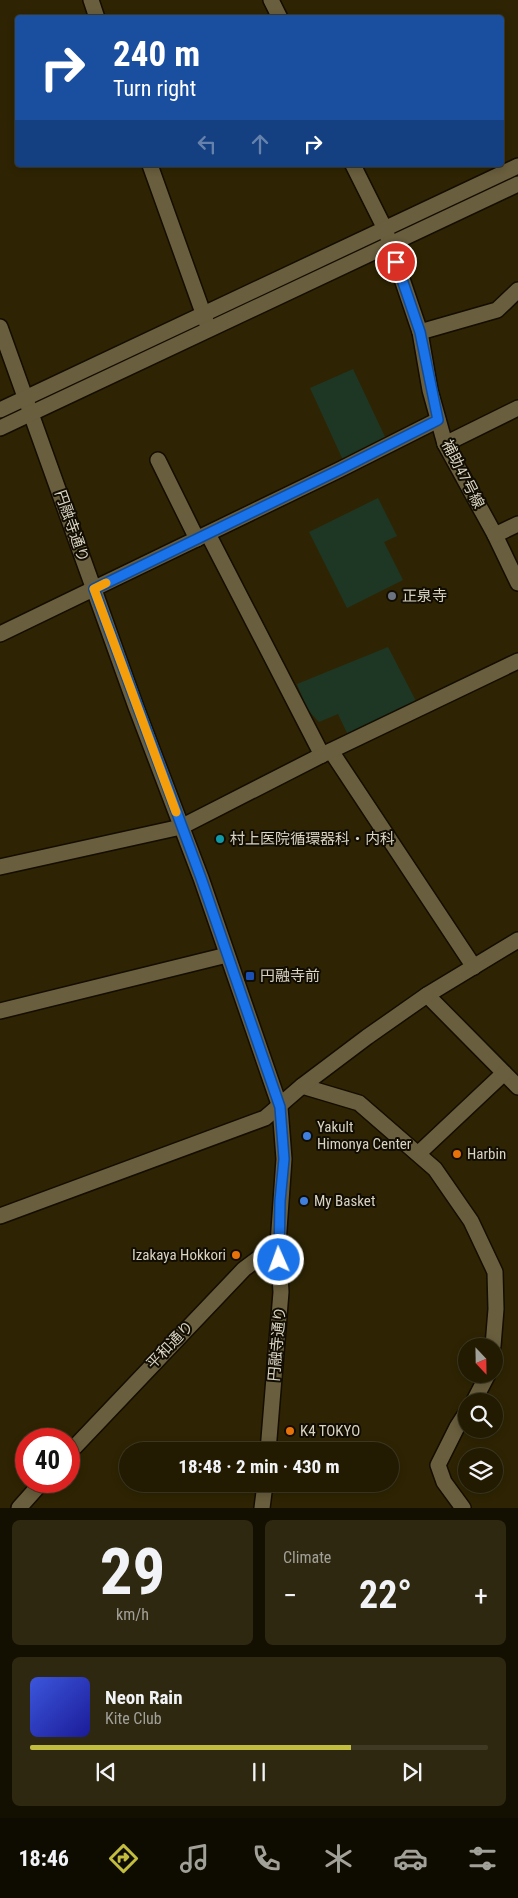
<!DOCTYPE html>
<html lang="en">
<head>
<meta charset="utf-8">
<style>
	:root { --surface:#221b02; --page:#2e2811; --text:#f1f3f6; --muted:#a2a199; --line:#3f3924; --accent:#c2bd3f }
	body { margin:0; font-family:"Roboto Condensed","Noto Sans JP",sans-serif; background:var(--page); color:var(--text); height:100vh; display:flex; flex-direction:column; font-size:19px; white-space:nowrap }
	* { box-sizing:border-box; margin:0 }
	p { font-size:16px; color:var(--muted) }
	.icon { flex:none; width:28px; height:28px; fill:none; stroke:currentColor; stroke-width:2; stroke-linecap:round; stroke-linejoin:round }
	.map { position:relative; height:1508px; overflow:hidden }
	.details { display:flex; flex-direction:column; gap:12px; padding:12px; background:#130f01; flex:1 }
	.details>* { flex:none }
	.top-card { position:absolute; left:15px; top:15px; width:489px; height:152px; border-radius:5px; box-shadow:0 2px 8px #0003,0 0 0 1px var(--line); background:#1a4fa0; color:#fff; overflow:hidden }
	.needle { width:32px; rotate:158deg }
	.buttons { position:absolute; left:458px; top:1338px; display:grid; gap:10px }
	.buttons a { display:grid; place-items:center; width:45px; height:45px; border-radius:50%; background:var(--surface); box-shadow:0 2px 8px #0003,0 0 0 1px var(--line); font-size:25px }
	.speed { position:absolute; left:15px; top:1428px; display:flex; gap:10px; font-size:25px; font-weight:700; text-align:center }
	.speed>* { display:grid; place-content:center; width:65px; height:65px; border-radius:50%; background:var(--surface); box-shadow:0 2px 8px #0003,0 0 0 1px var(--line); line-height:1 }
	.speed .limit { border:8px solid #d22; background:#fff; color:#111 }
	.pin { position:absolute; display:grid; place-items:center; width:42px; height:42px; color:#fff; margin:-21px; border:2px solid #fff; border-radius:50%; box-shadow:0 1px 5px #0007 }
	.me { position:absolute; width:55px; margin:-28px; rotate:358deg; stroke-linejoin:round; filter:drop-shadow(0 0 4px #0008) }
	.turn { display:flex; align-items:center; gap:18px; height:105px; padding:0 15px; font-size:22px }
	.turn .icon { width:65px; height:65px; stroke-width:2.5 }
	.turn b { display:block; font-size:35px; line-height:42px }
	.lanes { display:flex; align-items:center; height:48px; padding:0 15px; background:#0003; justify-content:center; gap:25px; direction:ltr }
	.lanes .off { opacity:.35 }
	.big { font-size:38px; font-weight:700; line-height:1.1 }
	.details .widget { flex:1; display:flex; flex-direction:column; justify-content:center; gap:8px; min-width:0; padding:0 18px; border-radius:8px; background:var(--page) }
	.details .dial { align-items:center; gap:0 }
	.dial b { font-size:65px; line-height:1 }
	.song { display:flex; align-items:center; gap:15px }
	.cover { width:60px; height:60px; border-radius:8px; background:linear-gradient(135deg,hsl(230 70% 55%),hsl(240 70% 35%)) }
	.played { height:5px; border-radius:2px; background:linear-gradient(90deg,var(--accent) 70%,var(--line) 70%) }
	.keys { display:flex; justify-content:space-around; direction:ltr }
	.heat { display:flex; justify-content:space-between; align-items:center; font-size:28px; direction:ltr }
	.details .tiles { flex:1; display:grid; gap:12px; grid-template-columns:1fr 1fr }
	.widget:last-child { grid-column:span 2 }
	.trip { position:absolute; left:119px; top:1442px; width:280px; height:50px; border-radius:25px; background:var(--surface); box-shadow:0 2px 8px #0003,0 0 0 1px var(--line); font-weight:700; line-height:50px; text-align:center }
	.tab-bar { display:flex; height:80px; justify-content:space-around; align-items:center; background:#0e0b01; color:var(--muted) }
	.tab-bar .icon { width:35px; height:35px }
	.tab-bar .selected { color:var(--accent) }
	.tab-bar b { font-size:22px; color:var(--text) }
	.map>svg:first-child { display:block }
</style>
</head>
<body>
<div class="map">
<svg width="518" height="1508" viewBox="0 0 518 1508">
	<rect width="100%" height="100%" fill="#2e2403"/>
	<g fill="#1e3724">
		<path d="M 353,369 L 386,439 L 343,460 L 310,388 Z"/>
		<path d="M 378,498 L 397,536 L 384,542 L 403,580 L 347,608 L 309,532 Z"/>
		<path d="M 388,647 L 417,703 L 348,735 L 338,714 L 319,722 L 307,709 L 297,684 Z"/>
	</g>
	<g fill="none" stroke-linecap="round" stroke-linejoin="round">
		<defs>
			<g id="minor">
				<path d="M 91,0 L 97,18"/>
				<path d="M 271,0 L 280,18"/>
				<path d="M 150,165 L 207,324"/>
				<path d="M 353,165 L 385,229 L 420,332 L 430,390 L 445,444 L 495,535 L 518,583"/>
				<path d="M 0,327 L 136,707 L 201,878 L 280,1107 L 284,1159 L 278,1244 L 281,1292 L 268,1451"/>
				<path d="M 420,332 L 497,310 L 518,290"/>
				<path d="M 0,410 L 518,166"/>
				<path d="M 0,428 L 518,184"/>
				<path d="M 445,444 L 518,408"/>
				<path d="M 158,460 L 197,539"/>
				<path d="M 208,534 L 322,755"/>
				<path d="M 495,535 L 518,524"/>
				<path d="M 0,634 L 339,470 L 438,420"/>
				<path d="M 331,751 L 474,967"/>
				<path d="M 0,867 L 181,827 L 322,755 L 518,661"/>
				<path d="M 427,995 L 518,1087"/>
				<path d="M 0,1011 L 227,955"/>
				<path d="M 302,1086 L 359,1103 L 435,1169 L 471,1221 L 495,1272 L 496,1309 L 493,1346"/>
				<path d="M 419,1153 L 504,1073"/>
				<path d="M 0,1216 L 265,1118 L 302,1086 L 367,1037 L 427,995 L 518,940"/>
				<path d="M 474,1401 L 488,1374"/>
				<path d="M 69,1453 L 244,1269 L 278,1244"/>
				<path d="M 19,1508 L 43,1481"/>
				<path d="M 262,1508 L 265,1484"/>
				<path d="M 463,1508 L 444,1482 L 438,1465 L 457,1427 L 466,1413"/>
			</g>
		</defs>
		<use href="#minor" stroke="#140d00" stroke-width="18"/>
		<use href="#minor" stroke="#695e3d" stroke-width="15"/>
	</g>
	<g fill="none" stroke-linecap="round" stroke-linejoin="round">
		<defs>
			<path id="route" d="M 279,1260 L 280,1201 L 284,1159 L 280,1107 L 201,878 L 94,589 L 339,470 L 438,420 L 420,332 L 396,262"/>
		</defs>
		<use href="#route" stroke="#114b97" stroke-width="12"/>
		<use href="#route" stroke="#1a73e8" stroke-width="9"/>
		<path stroke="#f59e0b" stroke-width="9" d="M 106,583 L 94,589 L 176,812"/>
	</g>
	<circle fill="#6b7280" stroke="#120d03" stroke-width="2" cx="392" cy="596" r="5"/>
	<circle fill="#0f9aa8" stroke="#120d03" stroke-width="2" cx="220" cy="839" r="5"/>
	<rect fill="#1a4fb4" stroke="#120d03" stroke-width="2" x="245" y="971" width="10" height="10" rx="2.5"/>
	<g fill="#3f7fe0" stroke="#120d03" stroke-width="2">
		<circle cx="307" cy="1136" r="5"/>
		<circle cx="304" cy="1201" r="5"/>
	</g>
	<g fill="#e8710a" stroke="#120d03" stroke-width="2">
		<circle cx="457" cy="1154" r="5"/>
		<circle cx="236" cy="1255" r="5"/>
		<circle cx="290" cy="1431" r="5"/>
	</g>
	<g text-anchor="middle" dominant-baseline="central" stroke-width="4" stroke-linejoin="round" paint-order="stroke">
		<g font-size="15" fill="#d9d3c1" stroke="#120d03">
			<text transform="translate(463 474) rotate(63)">補助47号線</text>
			<text transform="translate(72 526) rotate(71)">円融寺通り</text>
			<text transform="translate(277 1344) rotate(-85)">円融寺通り</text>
			<text transform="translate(170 1345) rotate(-46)">平和通り</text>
		</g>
		<g font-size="15" fill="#d9d3c1" stroke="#120d03" text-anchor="start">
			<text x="402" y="596">正泉寺</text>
			<text x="230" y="839">村上医院循環器科・内科</text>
			<text x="260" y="976">円融寺前</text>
			<text x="317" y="1127">Yakult<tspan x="317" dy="17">Himonya Center</tspan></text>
			<text x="467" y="1154">Harbin</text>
			<text x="314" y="1201">My Basket</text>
			<text x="226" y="1255" text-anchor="end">Izakaya Hokkori</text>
			<text x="300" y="1431">K4 TOKYO</text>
		</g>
	</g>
</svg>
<div class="buttons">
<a><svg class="needle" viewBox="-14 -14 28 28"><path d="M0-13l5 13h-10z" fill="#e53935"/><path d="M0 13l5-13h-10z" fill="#a2a199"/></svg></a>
<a><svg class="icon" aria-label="search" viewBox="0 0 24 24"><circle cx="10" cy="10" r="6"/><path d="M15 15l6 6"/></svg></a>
<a><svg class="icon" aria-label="layers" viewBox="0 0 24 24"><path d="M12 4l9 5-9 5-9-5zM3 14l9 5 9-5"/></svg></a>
</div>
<div class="speed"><div class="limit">40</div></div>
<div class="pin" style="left:396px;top:262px;background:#d93025"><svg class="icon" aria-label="arrive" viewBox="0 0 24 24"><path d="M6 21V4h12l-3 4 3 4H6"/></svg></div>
<svg class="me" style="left:279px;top:1260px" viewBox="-20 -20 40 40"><circle r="17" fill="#1a73e8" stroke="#fff" stroke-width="3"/><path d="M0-11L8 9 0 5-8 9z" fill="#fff"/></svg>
<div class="trip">18:48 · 2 min · 430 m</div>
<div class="top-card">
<div class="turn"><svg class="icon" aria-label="right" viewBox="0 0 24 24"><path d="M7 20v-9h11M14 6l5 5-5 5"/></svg><div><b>240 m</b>Turn right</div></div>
<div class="lanes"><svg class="icon off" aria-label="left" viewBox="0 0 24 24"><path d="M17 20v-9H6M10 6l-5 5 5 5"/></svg><svg class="icon off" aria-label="ahead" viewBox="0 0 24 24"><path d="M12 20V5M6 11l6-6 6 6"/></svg><svg class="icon" aria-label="right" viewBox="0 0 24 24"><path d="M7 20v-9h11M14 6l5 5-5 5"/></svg></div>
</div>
</div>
<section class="details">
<div class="tiles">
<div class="widget dial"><b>29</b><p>km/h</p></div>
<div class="widget"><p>Climate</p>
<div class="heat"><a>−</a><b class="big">22°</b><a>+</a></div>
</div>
<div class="widget">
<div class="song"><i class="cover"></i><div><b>Neon Rain</b><p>Kite Club</p></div></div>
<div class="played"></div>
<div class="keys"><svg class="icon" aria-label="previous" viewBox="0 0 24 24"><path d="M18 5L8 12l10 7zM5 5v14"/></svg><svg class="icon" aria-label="pause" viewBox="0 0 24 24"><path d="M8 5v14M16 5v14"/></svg><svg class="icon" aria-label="next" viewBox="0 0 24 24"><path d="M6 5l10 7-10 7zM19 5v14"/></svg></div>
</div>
</div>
</section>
<nav class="tab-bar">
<b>18:46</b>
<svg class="icon selected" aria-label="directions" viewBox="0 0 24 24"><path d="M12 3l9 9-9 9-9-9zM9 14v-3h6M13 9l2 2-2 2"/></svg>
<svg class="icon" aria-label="music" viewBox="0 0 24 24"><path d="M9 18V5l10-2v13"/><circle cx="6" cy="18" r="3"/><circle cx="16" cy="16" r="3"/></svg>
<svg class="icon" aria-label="phone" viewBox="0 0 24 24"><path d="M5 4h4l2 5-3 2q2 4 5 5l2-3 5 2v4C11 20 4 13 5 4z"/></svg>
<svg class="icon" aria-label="climate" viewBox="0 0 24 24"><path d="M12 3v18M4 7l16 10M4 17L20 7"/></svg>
<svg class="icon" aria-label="car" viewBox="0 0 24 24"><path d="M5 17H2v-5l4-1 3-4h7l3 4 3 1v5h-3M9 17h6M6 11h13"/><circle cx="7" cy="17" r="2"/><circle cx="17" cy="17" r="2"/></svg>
<svg class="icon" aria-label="filters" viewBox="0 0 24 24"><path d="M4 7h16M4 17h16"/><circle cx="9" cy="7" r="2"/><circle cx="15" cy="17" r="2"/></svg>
</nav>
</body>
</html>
